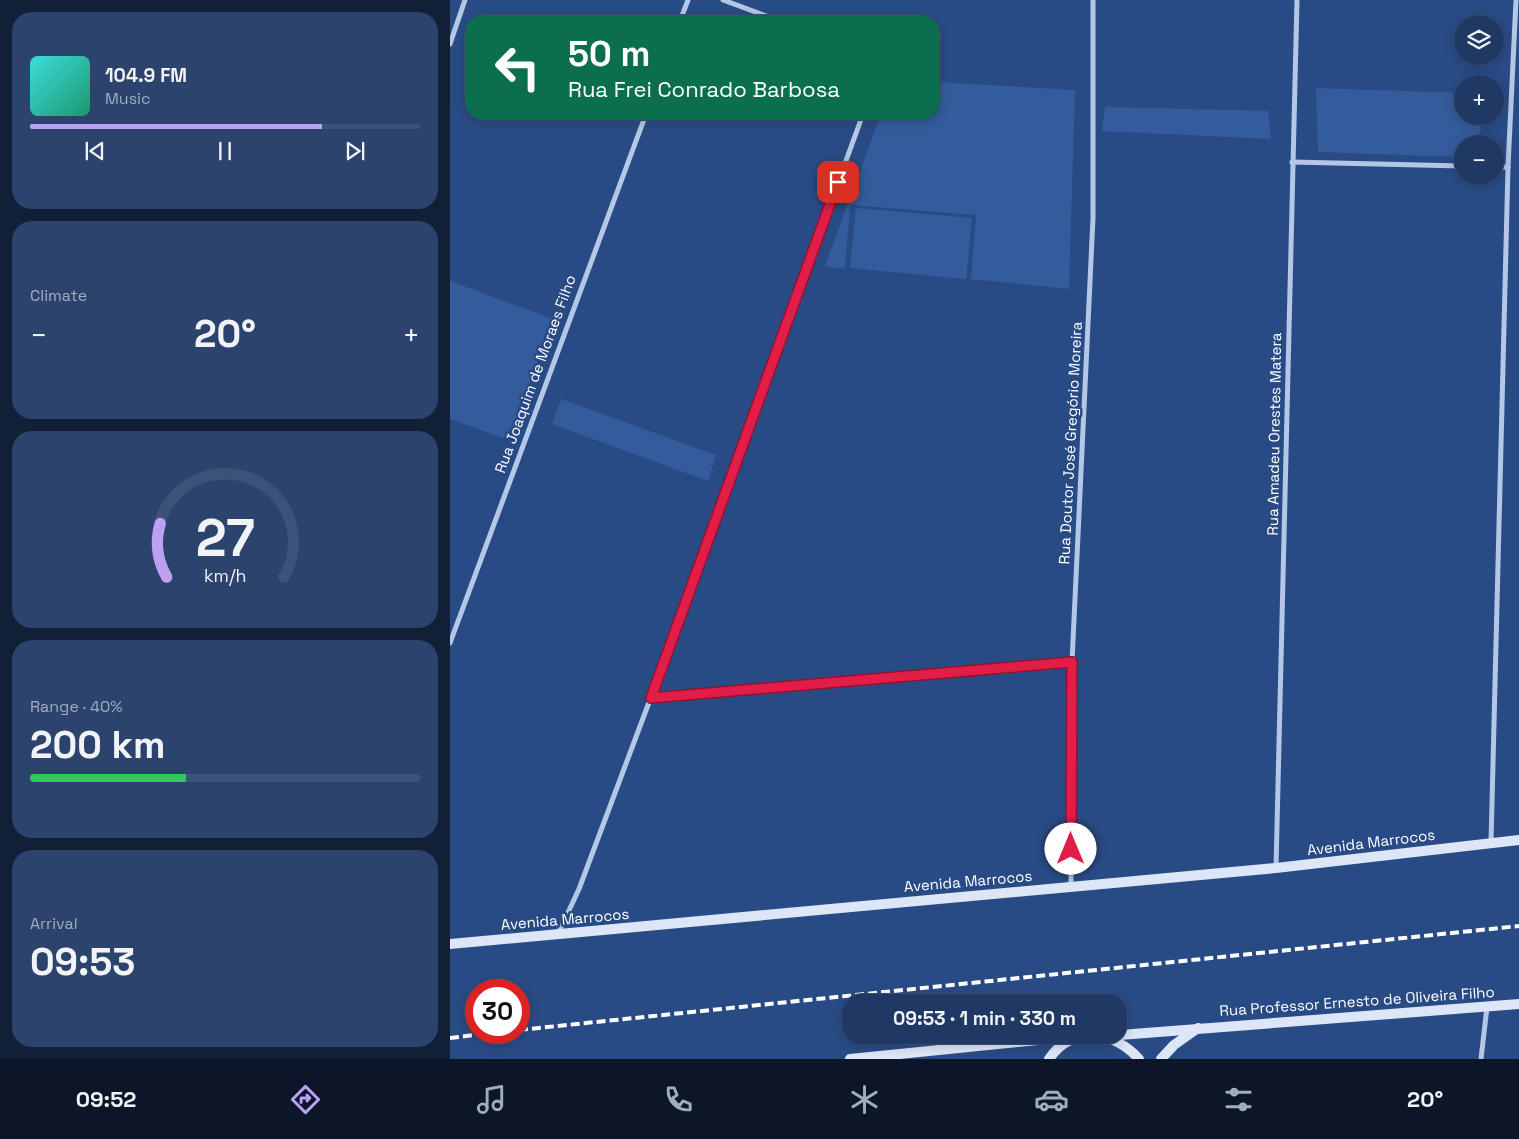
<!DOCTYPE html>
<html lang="en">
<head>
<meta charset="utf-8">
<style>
	:root { --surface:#1f3864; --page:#2c436d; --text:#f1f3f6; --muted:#a1acbf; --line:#3c5278; --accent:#bca0f2 }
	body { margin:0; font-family:"Space Grotesk",sans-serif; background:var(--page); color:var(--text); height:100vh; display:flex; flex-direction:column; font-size:19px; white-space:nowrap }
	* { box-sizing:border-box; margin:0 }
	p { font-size:16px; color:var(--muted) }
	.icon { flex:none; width:28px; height:28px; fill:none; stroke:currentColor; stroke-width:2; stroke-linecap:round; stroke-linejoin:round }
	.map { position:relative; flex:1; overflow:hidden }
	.details { display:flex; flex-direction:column; gap:12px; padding:12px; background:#111f37; width:450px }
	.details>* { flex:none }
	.top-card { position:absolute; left:15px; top:15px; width:475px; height:105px; border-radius:20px; box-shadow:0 2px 12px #0003,0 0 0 1px var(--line); background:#0b6e4f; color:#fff; overflow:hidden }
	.controls { position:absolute; left:1004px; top:15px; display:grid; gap:10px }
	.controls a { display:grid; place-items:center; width:50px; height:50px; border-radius:50%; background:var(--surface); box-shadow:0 2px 12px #0003,0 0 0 1px var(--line); font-size:25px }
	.speed { position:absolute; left:15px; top:979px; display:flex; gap:10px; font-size:25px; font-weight:700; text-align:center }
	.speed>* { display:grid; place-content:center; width:65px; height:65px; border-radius:50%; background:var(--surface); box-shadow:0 2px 12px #0003,0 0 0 1px var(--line); line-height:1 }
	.speed .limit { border:8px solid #d22; background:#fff; color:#111 }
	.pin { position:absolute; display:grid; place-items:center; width:42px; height:42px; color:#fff; margin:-21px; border-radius:10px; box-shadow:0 2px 8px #0006 }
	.me { position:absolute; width:55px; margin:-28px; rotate:0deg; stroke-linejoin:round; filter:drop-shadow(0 0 4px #0008) }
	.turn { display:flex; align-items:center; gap:18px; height:105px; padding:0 20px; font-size:22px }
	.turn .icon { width:65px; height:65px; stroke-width:2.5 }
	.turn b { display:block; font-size:35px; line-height:42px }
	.big { font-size:38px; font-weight:700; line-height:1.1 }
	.details .widget { flex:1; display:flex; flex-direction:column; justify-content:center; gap:8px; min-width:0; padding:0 18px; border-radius:20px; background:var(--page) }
	.details .dial { align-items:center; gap:0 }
	.dial svg { height:130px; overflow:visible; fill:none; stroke:var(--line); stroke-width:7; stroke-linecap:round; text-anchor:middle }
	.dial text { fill:var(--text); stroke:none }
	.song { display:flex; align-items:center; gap:15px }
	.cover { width:60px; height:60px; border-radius:8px; background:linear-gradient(135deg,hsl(180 70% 55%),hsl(160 70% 35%)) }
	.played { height:5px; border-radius:2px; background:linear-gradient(90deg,var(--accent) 75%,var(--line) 75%) }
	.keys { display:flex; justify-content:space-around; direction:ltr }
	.heat { display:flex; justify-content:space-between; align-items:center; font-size:28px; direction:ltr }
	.charge { height:8px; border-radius:4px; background:linear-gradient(90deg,#34c759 40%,var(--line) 0) }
	.trip { position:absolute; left:392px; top:994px; width:285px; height:50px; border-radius:20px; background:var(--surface); box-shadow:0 2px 12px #0003,0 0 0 1px var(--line); font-weight:700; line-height:50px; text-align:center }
	.menu { display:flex; height:80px; justify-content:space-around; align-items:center; background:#0c1628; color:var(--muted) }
	.menu .icon { width:35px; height:35px }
	.menu .active { color:var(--accent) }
	.menu b { font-size:22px; color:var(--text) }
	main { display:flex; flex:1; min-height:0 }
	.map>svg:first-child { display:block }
</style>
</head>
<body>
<main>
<section class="details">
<div class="widget">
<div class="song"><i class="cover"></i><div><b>104.9 FM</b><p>Music</p></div></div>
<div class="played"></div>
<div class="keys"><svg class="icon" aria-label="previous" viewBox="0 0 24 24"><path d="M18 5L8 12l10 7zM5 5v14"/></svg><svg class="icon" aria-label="pause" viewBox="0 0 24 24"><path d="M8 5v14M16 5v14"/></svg><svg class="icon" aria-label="next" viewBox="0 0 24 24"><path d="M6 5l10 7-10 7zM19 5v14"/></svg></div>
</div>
<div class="widget"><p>Climate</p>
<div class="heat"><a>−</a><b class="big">20°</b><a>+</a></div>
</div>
<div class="widget dial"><svg viewBox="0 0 100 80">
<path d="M14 69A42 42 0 1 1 86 69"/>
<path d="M14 69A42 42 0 0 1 10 36" stroke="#bca0f2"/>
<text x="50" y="56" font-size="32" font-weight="700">27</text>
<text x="50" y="72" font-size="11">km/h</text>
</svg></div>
<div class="widget"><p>Range · 40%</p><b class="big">200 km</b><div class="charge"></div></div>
<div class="widget"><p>Arrival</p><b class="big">09:53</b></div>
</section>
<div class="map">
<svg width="1069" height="1059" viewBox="0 0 1069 1059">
	<rect width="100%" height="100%" fill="#294b85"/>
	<g fill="#345c9c">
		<path d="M 484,82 L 625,90 L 619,289 L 521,279 L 526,215 L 400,205 L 395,269 L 375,266 L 431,114 L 484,114 Z"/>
		<path d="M 866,88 L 1012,93 L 1012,116 L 1032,116 L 1029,144 L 1012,144 L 1012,157 L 868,152 Z"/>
		<path d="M 655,107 L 818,111 L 821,139 L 652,131 Z"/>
		<path d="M 406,208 L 522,218 L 516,279 L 400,268 Z"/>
		<path d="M 0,281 L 103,319 L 59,440 L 0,419 Z"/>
		<path d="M 111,399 L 266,455 L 258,481 L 102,424 Z"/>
	</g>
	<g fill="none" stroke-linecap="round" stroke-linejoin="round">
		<g stroke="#b4c7e7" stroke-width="5">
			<path d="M 273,0 L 330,21"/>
			<path d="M 230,21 L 238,0"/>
			<path d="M 0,44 L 15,0"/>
			<path d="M 842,162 L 1012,166"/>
			<path d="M 1045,167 L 1058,167"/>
			<path d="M 0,643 L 196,114"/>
			<path d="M 201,697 L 622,662"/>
			<path d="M 1041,843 L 1058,167 L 1066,0"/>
			<path d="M 826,868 L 847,0"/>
			<path d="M 621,886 L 622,662 L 643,218 L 643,0"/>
			<path d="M 108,934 L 129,889 L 201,697 L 413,114"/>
			<path d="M 1031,1059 L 1037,1007"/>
		</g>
		<g stroke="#dde6f7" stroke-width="10">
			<path d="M 0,944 L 826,868 L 1069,840"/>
			<path d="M 657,1036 L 1069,1004"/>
			<path d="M 400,1059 L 638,1035"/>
			<path d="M 599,1059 C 622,1025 664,1031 689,1059"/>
			<path d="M 711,1059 L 724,1045 L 748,1028"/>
		</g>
		<g stroke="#fff" stroke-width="4" stroke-dasharray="9 4" stroke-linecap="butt">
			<path d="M 69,1030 L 1069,926"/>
			<path d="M 0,1038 L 49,1032"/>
		</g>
	</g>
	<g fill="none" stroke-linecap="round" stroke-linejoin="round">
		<defs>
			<path id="route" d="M 388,182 L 201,698 L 622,662 L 621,849"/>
		</defs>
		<use href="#route" stroke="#92132f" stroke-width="12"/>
		<use href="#route" stroke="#e11d48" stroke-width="9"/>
	</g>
	<g text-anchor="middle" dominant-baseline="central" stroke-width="5" stroke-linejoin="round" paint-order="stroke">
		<g font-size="15" fill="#fff" stroke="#294b85">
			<text transform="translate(85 374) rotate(-70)">Rua Joaquim de Moraes Filho</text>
			<text transform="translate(824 434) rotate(-89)">Rua Amadeu Orestes Matera</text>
			<text transform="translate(620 443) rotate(-87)">Rua Doutor José Gregório Moreira</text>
			<text transform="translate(921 842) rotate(-7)">Avenida Marrocos</text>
			<text transform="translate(518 881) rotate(-5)">Avenida Marrocos</text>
			<text transform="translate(115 919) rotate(-5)">Avenida Marrocos</text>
			<text transform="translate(907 1001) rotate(-4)">Rua Professor Ernesto de Oliveira Filho</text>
		</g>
	</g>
</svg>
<div class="controls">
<a><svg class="icon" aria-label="layers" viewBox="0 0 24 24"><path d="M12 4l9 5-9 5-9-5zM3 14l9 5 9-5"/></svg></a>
<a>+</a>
<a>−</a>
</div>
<div class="speed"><div class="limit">30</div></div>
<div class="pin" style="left:388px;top:182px;background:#d93025"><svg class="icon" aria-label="arrive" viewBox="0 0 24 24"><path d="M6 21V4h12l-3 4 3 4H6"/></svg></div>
<svg class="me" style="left:621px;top:849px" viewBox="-20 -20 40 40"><circle r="19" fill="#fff"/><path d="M0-13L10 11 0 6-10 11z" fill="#e11d48"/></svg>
<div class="trip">09:53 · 1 min · 330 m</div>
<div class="top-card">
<div class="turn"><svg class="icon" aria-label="left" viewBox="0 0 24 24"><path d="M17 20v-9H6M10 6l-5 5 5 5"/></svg><div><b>50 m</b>Rua Frei Conrado Barbosa</div></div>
</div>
</div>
</main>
<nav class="menu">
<b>09:52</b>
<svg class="icon active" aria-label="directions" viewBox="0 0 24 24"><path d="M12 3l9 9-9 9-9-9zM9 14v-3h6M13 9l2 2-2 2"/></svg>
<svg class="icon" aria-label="music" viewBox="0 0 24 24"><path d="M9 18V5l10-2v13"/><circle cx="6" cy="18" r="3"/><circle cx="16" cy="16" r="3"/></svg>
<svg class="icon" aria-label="phone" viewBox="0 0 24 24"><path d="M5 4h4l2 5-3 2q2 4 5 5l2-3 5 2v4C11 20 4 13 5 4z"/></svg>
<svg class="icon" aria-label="climate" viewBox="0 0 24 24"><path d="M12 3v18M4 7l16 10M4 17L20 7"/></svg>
<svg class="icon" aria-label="car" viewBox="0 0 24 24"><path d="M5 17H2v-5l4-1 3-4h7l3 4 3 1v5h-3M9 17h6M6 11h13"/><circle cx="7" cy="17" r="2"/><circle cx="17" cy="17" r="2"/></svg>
<svg class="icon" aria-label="filters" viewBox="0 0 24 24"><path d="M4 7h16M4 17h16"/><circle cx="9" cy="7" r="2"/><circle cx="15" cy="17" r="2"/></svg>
<b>20°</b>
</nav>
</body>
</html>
